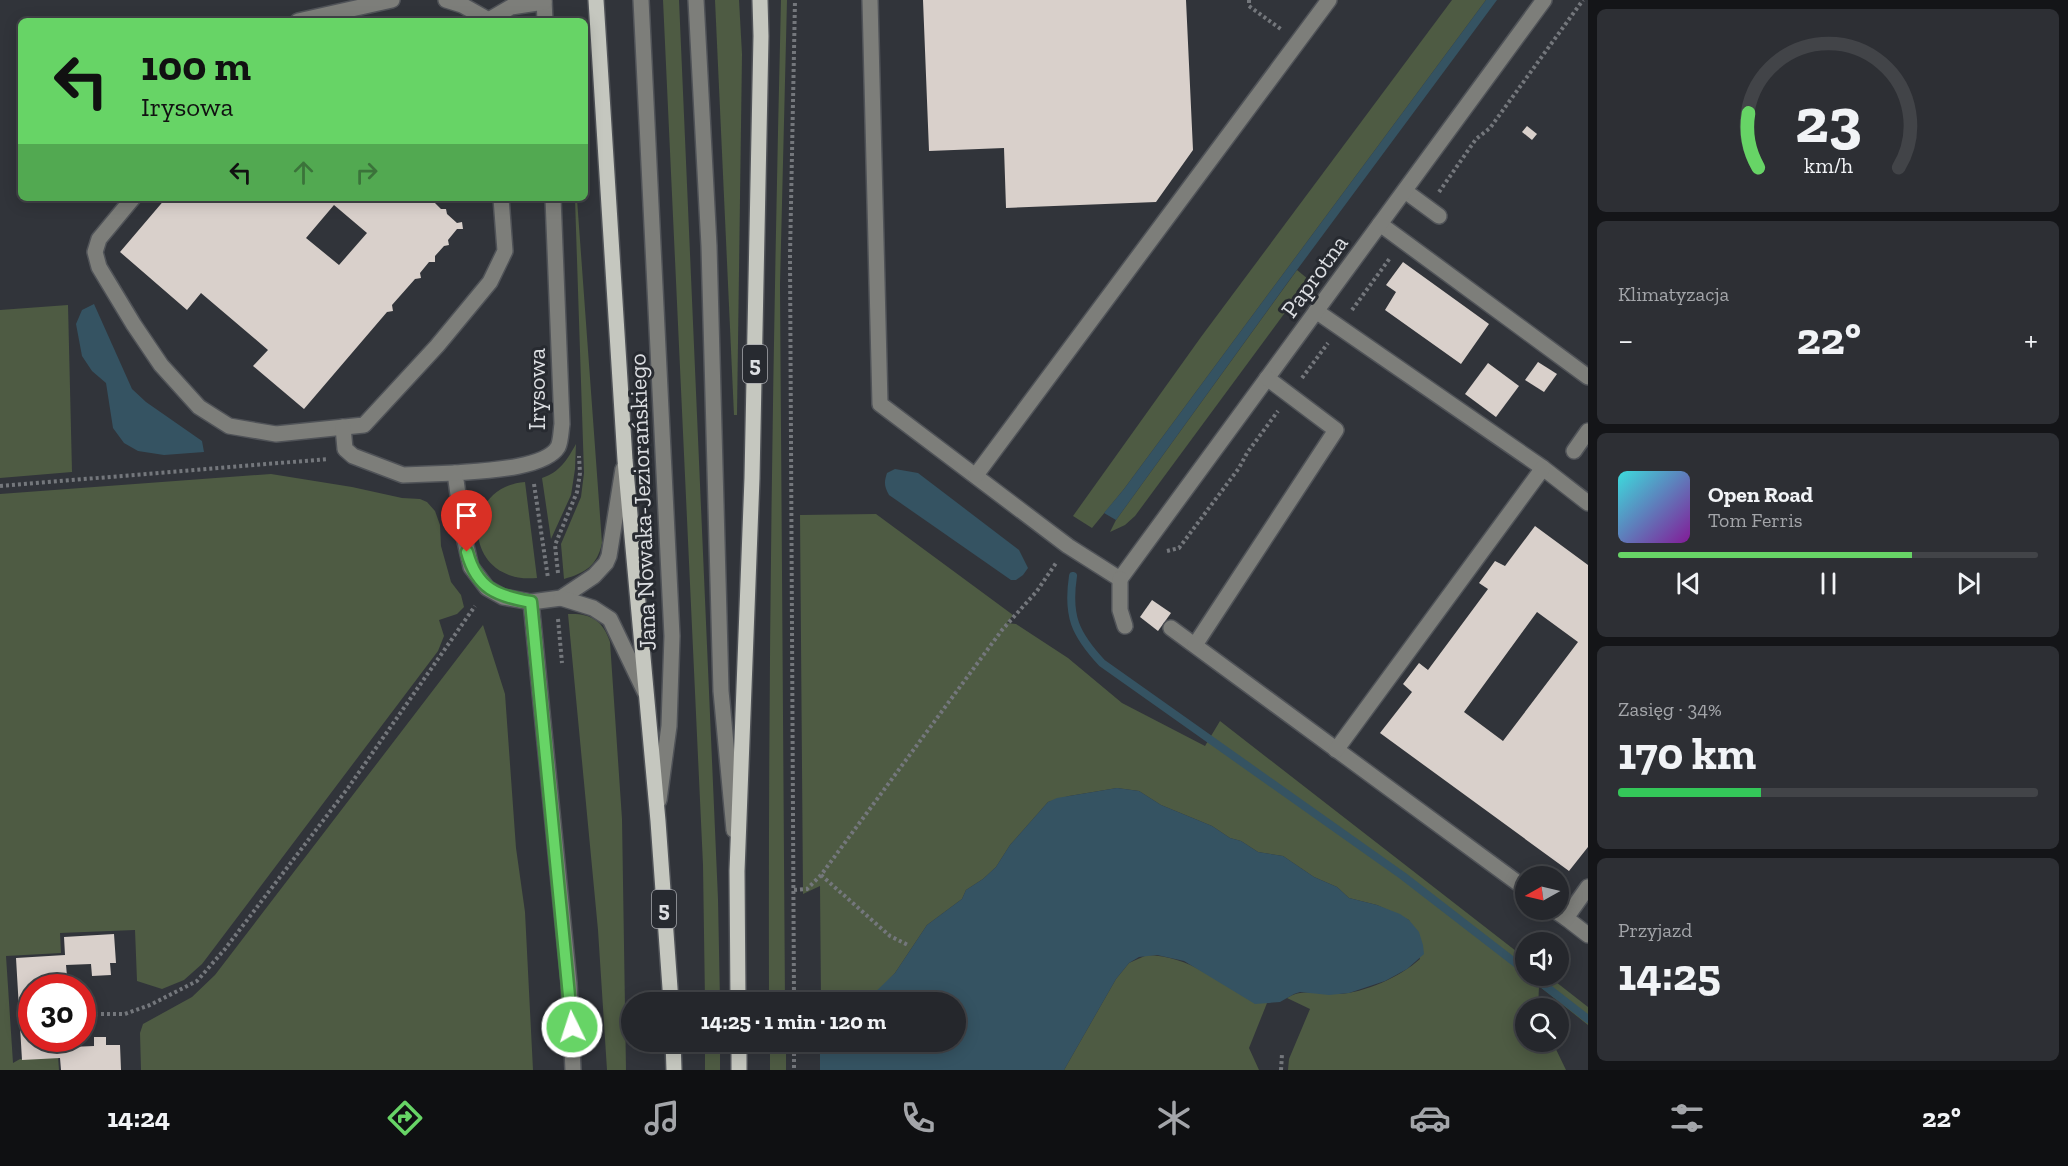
<!DOCTYPE html>
<html lang="pl">
<head>
<meta charset="utf-8">
<style>
	:root { --surface:#25272c; --page:#2d2f34; --text:#f1f3f6; --muted:#a3a5a9; --line:#424448; --accent:#67d466 }
	body { margin:0; font-family:"Zilla Slab",serif; background:var(--page); color:var(--text); height:100vh; display:flex; flex-direction:column; font-size:22px; white-space:nowrap }
	* { box-sizing:border-box; margin:0 }
	p { font-size:20px; color:var(--muted) }
	.icon { flex:none; width:33px; height:33px; fill:none; stroke:currentColor; stroke-width:2; stroke-linecap:round; stroke-linejoin:round }
	.map { position:relative; flex:1; overflow:hidden }
	.sheet { display:flex; flex-direction:column; gap:9px; padding:9px; background:#141518; width:480px }
	.sheet>* { flex:none }
	.guide { position:absolute; left:18px; top:18px; width:570px; height:183px; border-radius:9px; box-shadow:0 3px 15px #0003,0 0 0 2px var(--line); background:#67d466; color:#111; overflow:hidden }
	.needle { width:39px; rotate:262deg }
	.fabs { position:absolute; left:1515px; top:866px; display:grid; gap:12px }
	.fabs a { display:grid; place-items:center; width:54px; height:54px; border-radius:50%; background:var(--surface); box-shadow:0 3px 15px #0003,0 0 0 2px var(--line); font-size:30px }
	.speed { position:absolute; left:18px; top:974px; display:flex; gap:12px; font-size:30px; font-weight:700; text-align:center }
	.speed>* { display:grid; place-content:center; width:78px; height:78px; border-radius:50%; background:var(--surface); box-shadow:0 3px 15px #0003,0 0 0 2px var(--line); line-height:1 }
	.speed .limit { border:9px solid #d22; background:#fff; color:#111 }
	.pin { position:absolute; display:grid; place-items:center; width:51px; height:51px; color:#fff; margin:-62px -26px; border-radius:50% 50% 50% 0; rotate:-45deg; box-shadow:0 0 6px #0007 }
	.pin .icon { rotate:45deg }
	.me { position:absolute; width:66px; margin:-33px; rotate:356deg; stroke-linejoin:round; filter:drop-shadow(0 0 4px #0008) }
	.turn { display:flex; align-items:center; gap:21px; height:126px; padding:0 24px; font-size:27px }
	.turn .icon { width:78px; height:78px; stroke-width:2.5 }
	.turn b { display:block; font-size:42px; line-height:51px }
	.lanes { display:flex; align-items:center; height:57px; padding:0 24px; background:#0003; justify-content:center; gap:30px; direction:ltr }
	.lanes .off { opacity:.35 }
	.big { font-size:45px; font-weight:700; line-height:1.1 }
	.sheet .widget { flex:1; display:flex; flex-direction:column; justify-content:center; gap:9px; min-width:0; padding:0 21px; border-radius:9px; background:var(--page) }
	.sheet .dial { align-items:center; gap:0 }
	.dial svg { height:156px; overflow:visible; fill:none; stroke:var(--line); stroke-width:7; stroke-linecap:round; text-anchor:middle }
	.dial text { fill:var(--text); stroke:none }
	.song { display:flex; align-items:center; gap:18px }
	.cover { width:72px; height:72px; border-radius:9px; background:linear-gradient(135deg,hsl(180 70% 55%),hsl(290 70% 35%)) }
	.played { height:6px; border-radius:3px; background:linear-gradient(90deg,var(--accent) 70%,var(--line) 70%) }
	.keys { display:flex; justify-content:space-around; direction:ltr }
	.heat { display:flex; justify-content:space-between; align-items:center; font-size:33px; direction:ltr }
	.charge { height:9px; border-radius:4px; background:linear-gradient(90deg,#34c759 34%,var(--line) 0) }
	.trip { position:absolute; left:621px; top:992px; width:345px; height:60px; border-radius:30px; background:var(--surface); box-shadow:0 3px 15px #0003,0 0 0 2px var(--line); font-weight:700; line-height:60px; text-align:center }
	.dock { display:flex; height:96px; justify-content:space-around; align-items:center; background:#0f1012; color:var(--muted) }
	.dock .icon { width:42px; height:42px }
	.dock .active { color:var(--accent) }
	.dock b { font-size:27px; color:var(--text) }
	main { display:flex; flex:1; min-height:0 }
	.map>svg:first-child { display:block }
</style>
</head>
<body>
<main>
<div class="map">
<svg width="1588" height="1070" viewBox="0 0 1588 1070">
	<rect width="100%" height="100%" fill="#31343a"/>
	<g fill="#4e5b43">
		<path d="M 663,0 L 679,0 L 718,899 L 720,1002 L 705,1002 L 703,865 Z"/>
		<path d="M 715,0 L 739,0 L 742,54 L 737,415 L 734,415 Z"/>
		<path d="M 781,0 L 787,0 L 780,285 L 785,1002 L 769,1002 C 768,668 773,334 781,0 Z"/>
		<path d="M 1452,0 L 1486,0 L 1124,489 L 1092,528 L 1073,516 L 1201,337 Z"/>
		<path d="M 575,199 L 577,199 L 602,543 C 597,566 585,573 564,579 L 561,544 L 581,497 L 584,473 Z"/>
		<path d="M 1297,270 L 1308,279 L 1295,299 L 1135,516 L 1125,525 L 1110,532 L 1116,520 Z"/>
		<path d="M 68,305 L 72,472 L 0,478 L 0,310 Z"/>
		<path d="M 576,444 L 575,469 L 571,495 L 551,539 L 542,478 C 560,472 567,460 576,444 Z"/>
		<path d="M 271,474 L 352,487 L 402,498 L 420,499 L 427,502 L 435,511 L 440,525 L 441,546 L 451,582 L 461,595 L 464,607 L 457,614 L 439,620 L 444,636 L 438,651 L 202,964 L 184,980 L 162,989 L 137,981 L 135,930 L 60,933 L 61,953 L 6,956 L 13,1063 L 20,1059 L 58,1056 L 59,1070 L 0,1070 L 0,494 Z"/>
		<path d="M 525,482 L 537,578 C 462,585 459,487 525,482 Z"/>
		<path d="M 876,514 L 1013,615 L 1007,623 L 1016,624 L 1068,658 L 1122,703 L 1205,746 L 1220,721 L 1525,958 L 1526,975 L 1547,975 L 1588,1007 L 1588,1025 L 1539,986 L 1538,1008 L 1526,1008 L 1526,1041 L 1552,1041 L 1566,1070 L 1288,1070 L 1289,1059 L 1310,1009 L 1287,998 C 1303,988 1320,995 1338,994 C 1364,993 1400,977 1420,959 L 1409,920 L 1377,905 L 1349,898 L 1337,887 L 1314,877 L 1283,856 L 1258,852 L 1241,841 L 1230,838 L 1212,826 L 1161,805 L 1139,791 L 1117,788 L 1069,796 L 1048,802 L 1010,845 L 996,867 L 983,879 L 966,890 L 962,899 L 927,925 L 895,973 L 880,990 L 865,1002 L 821,1002 L 820,886 L 803,894 L 800,515 Z"/>
		<path d="M 568,614 C 590,613 603,620 610,642 L 622,819 L 626,1070 L 607,1070 L 598,930 Z"/>
		<path d="M 483,625 L 505,694 L 516,848 L 525,912 L 533,1070 L 141,1070 L 140,1033 L 143,1024 L 192,997 L 215,975 Z"/>
		<path d="M 1147,955 C 1190,956 1218,982 1255,1003 L 1267,1003 L 1249,1048 L 1259,1070 L 1064,1070 L 1116,979 L 1129,963 Z"/>
		<rect x="705" y="1041" width="15" height="29"/>
		<rect x="770" y="1041" width="16" height="29"/>
	</g>
	<g fill="#355362">
		<path d="M 1486,0 L 1497,0 L 1288,282 L 1116,520 L 1104,513 L 1124,489 Z"/>
		<path d="M 94,304 L 132,389 L 146,402 L 202,441 L 204,452 L 164,455 L 138,451 L 124,443 L 113,428 L 106,383 L 92,371 L 82,356 L 76,324 L 82,310 Z"/>
		<path d="M 895,469 L 918,473 L 1019,550 L 1028,568 L 1023,575 L 1016,580 L 1011,580 L 889,495 C 884,486 884,482 887,473 Z"/>
		<path d="M 1117,788 L 1139,791 L 1161,805 L 1212,826 L 1230,838 L 1241,841 L 1258,852 L 1283,856 L 1314,877 L 1337,887 L 1349,898 L 1377,905 L 1400,914 L 1409,920 L 1419,932 L 1423,945 L 1424,954 L 1407,969 L 1385,981 L 1349,993 L 1329,995 L 1300,992 L 1294,994 L 1280,1002 L 1255,1004 L 1184,961 L 1157,955 L 1139,957 L 1129,963 L 1116,979 L 1064,1070 L 820,1070 L 820,1041 L 956,1041 L 956,1002 L 865,1002 L 895,973 L 927,925 L 962,899 L 966,890 L 983,879 L 996,867 L 1010,845 L 1048,802 L 1057,798 Z"/>
	</g>
	<g fill="none" stroke-linecap="round" stroke-linejoin="round">
		<g stroke="#355362" stroke-width="8">
			<path d="M 1073,576 C 1067,616 1075,634 1102,663 L 1403,876 L 1526,971"/>
			<path d="M 1531,975 L 1588,1019"/>
		</g>
	</g>
	<g fill="#d9d0cb" fill-rule="evenodd">
		<path d="M 923,0 L 1186,0 L 1193,150 L 1156,202 L 1006,208 L 1004,148 L 929,151 Z"/>
		<path d="M 1527,126 L 1537,134 L 1532,140 L 1522,132 Z"/>
		<path d="M 166,198 L 430,198 L 441,209 L 446,209 L 447,214 L 457,223 L 462,222 L 463,229 L 457,229 L 448,240 L 449,245 L 444,246 L 435,256 L 435,262 L 429,262 L 420,273 L 421,278 L 415,279 L 392,305 L 393,311 L 387,312 L 304,409 L 253,366 L 268,350 L 201,293 L 187,310 L 120,252 ZM 334,205 L 367,233 L 339,265 L 306,238 Z"/>
		<path d="M 1403,262 L 1489,324 L 1461,364 L 1385,310 L 1396,292 L 1386,285 Z"/>
		<path d="M 1538,362 L 1557,374 L 1544,392 L 1525,380 Z"/>
		<path d="M 1488,363 L 1519,386 L 1496,417 L 1465,394 Z"/>
		<path d="M 1535,526 L 1588,565 L 1588,847 L 1569,871 L 1380,733 L 1412,692 L 1403,684 L 1419,663 L 1428,670 L 1488,589 L 1479,583 L 1495,561 L 1505,566 ZM 1537,612 L 1578,642 L 1503,741 L 1464,712 Z"/>
		<path d="M 1152,600 L 1171,613 L 1158,631 L 1140,617 Z"/>
		<path d="M 114,934 L 116,963 L 110,963 L 111,975 L 92,976 L 91,964 L 66,965 L 68,987 L 32,987 L 32,1038 L 70,1038 L 71,1047 L 94,1046 L 94,1037 L 106,1037 L 106,1045 L 120,1045 L 121,1070 L 61,1070 L 60,1058 L 22,1060 L 16,958 L 65,955 L 64,937 Z"/>
	</g>
	<g fill="none" stroke-linecap="round" stroke-linejoin="round">
		<defs>
			<g id="minor">
				<path d="M 446,0 L 462,5 L 487,19"/>
				<path d="M 544,0 L 545,21"/>
				<path d="M 641,0 L 672,636 L 669,726 L 659,800"/>
				<path d="M 696,0 L 709,246 L 721,691 L 734,830"/>
				<path d="M 870,0 L 880,404 L 1068,546 L 1120,579"/>
				<path d="M 298,21 L 392,0"/>
				<path d="M 487,21 L 511,7 L 544,2"/>
				<path d="M 1405,191 L 1439,216"/>
				<path d="M 133,198 L 99,239 L 95,252 L 99,267 L 134,325 L 161,365 L 199,407 L 229,426 L 276,434 L 364,425 L 437,346 L 490,282 L 505,251 L 501,198"/>
				<path d="M 553,198 L 562,424 C 561,430 561,441 558,447 C 545,469 480,471 455,473 L 464,537 L 471,567 L 487,588 L 503,597 L 531,602 L 561,598 L 594,576 L 606,563 L 609,556 L 623,469"/>
				<path d="M 1380,224 L 1588,377"/>
				<path d="M 1316,311 L 1543,468 L 1588,503"/>
				<path d="M 343,427 L 345,449 L 353,456 L 403,475 L 455,473"/>
				<path d="M 1574,451 L 1588,431"/>
				<path d="M 976,475 L 1329,0"/>
				<path d="M 1120,579 L 1544,0"/>
				<path d="M 1120,579 L 1120,610 L 1125,626"/>
				<path d="M 561,598 L 593,608 L 610,619 L 645,692"/>
				<path d="M 531,602 L 569,983 L 573,1070"/>
				<path d="M 1171,628 L 1526,889"/>
				<path d="M 1195,645 L 1336,430 L 1267,378"/>
				<path d="M 1336,750 L 1543,468"/>
				<path d="M 1553,909 L 1566,918 L 1588,887"/>
				<path d="M 1566,918 L 1588,935"/>
			</g>
			<g id="major">
				<path d="M 596,0 L 625,460 L 658,821 L 671,1002"/>
				<path d="M 738,1002 L 737,871 L 752,478 L 761,36 L 760,0"/>
				<path d="M 673,1041 L 674,1070"/>
				<path d="M 739,1041 L 739,1070"/>
			</g>
		</defs>
		<use href="#minor" stroke="#505358" stroke-width="18"/>
		<use href="#major" stroke="#505358" stroke-width="18"/>
		<g stroke="#74777c" stroke-width="4" stroke-dasharray="3 3" stroke-linecap="butt">
			<path d="M 1249,0 L 1249,6 L 1282,30"/>
			<path d="M 1439,192 L 1476,139 L 1490,128 L 1583,0"/>
			<path d="M 1352,310 L 1390,258"/>
			<path d="M 1302,378 L 1328,343"/>
			<path d="M 534,484 L 548,578"/>
			<path d="M 0,486 L 328,459"/>
			<path d="M 1167,551 L 1179,548 L 1239,468 L 1247,453 L 1278,411"/>
			<path d="M 558,573 L 555,545 L 577,492 L 580,473 L 579,456"/>
			<path d="M 558,619 L 562,663"/>
			<path d="M 821,875 L 890,936 L 908,945"/>
			<path d="M 794,890 L 807,889 L 821,875 L 1002,630 L 1037,591 L 1056,563"/>
			<path d="M 794,1002 L 790,256 L 795,0"/>
			<path d="M 95,1014 L 125,1014 L 150,1005 L 197,981 L 225,949 L 348,788 L 475,606"/>
			<path d="M 794,1041 L 794,1070"/>
			<path d="M 1281,1070 L 1282,1054"/>
		</g>
		<use href="#minor" stroke="#7d7e7a" stroke-width="15"/>
		<use href="#major" stroke="#c5c7bf" stroke-width="15"/>
	</g>
	<g fill="none" stroke-linecap="round" stroke-linejoin="round">
		<defs>
			<path id="route" d="M 467,552 C 477,589 497,596 531,602 L 572,1027"/>
		</defs>
		<use href="#route" stroke="#438a42" stroke-width="15"/>
		<use href="#route" stroke="#67d466" stroke-width="10"/>
	</g>
	<g text-anchor="middle" dominant-baseline="central" stroke-width="6" stroke-linejoin="round" paint-order="stroke">
		<g fill="#272a30" stroke="#a6a8ad" stroke-width="1.5">
			<rect x="743" y="345" width="24" height="38" rx="4.5"/>
			<rect x="652" y="890" width="24" height="38" rx="4.5"/>
		</g>
		<g font-size="22" font-weight="bold" fill="#dcdee2">
			<text x="755" y="364">5</text>
			<text x="664" y="909">5</text>
		</g>
		<g font-size="24" fill="#dcdee2" stroke="#272a30">
			<text transform="translate(1314 276) rotate(-54)">Paprotna</text>
			<text transform="translate(536 389) rotate(-90)">Irysowa</text>
			<text transform="translate(642 502) rotate(-92)">Jana Nowaka-Jeziorańskiego</text>
		</g>
	</g>
</svg>
<div class="fabs">
<a><svg class="needle" viewBox="-14 -14 28 28"><path d="M0-13l5 13h-10z" fill="#e53935"/><path d="M0 13l5-13h-10z" fill="#a3a5a9"/></svg></a>
<a><svg class="icon" aria-label="sound" viewBox="0 0 24 24"><path d="M4 9h4l5-4v14l-5-4H4zM17 9q2 3 0 6"/></svg></a>
<a><svg class="icon" aria-label="search" viewBox="0 0 24 24"><circle cx="10" cy="10" r="6"/><path d="M15 15l6 6"/></svg></a>
</div>
<div class="speed"><div class="limit">30</div></div>
<div class="pin" style="left:467px;top:552px;background:#d93025"><svg class="icon" aria-label="arrive" viewBox="0 0 24 24"><path d="M6 21V4h12l-3 4 3 4H6"/></svg></div>
<svg class="me" style="left:572px;top:1027px" viewBox="-20 -20 40 40"><circle r="17" fill="#67d466" stroke="#fff" stroke-width="3"/><path d="M0-11L8 9 0 5-8 9z" fill="#fff"/></svg>
<div class="trip">14:25 · 1 min · 120 m</div>
<div class="guide">
<div class="turn"><svg class="icon" aria-label="left" viewBox="0 0 24 24"><path d="M17 20v-9H6M10 6l-5 5 5 5"/></svg><div><b>100 m</b>Irysowa</div></div>
<div class="lanes"><svg class="icon" aria-label="left" viewBox="0 0 24 24"><path d="M17 20v-9H6M10 6l-5 5 5 5"/></svg><svg class="icon off" aria-label="ahead" viewBox="0 0 24 24"><path d="M12 20V5M6 11l6-6 6 6"/></svg><svg class="icon off" aria-label="right" viewBox="0 0 24 24"><path d="M7 20v-9h11M14 6l5 5-5 5"/></svg></div>
</div>
</div>
<section class="sheet">
<div class="widget dial"><svg viewBox="0 0 100 80">
<path d="M14 69A42 42 0 1 1 86 69"/>
<path d="M14 69A42 42 0 0 1 9 41" stroke="#67d466"/>
<text x="50" y="56" font-size="32" font-weight="700">23</text>
<text x="50" y="72" font-size="11">km/h</text>
</svg></div>
<div class="widget"><p>Klimatyzacja</p>
<div class="heat"><a>−</a><b class="big">22°</b><a>+</a></div>
</div>
<div class="widget">
<div class="song"><i class="cover"></i><div><b>Open Road</b><p>Tom Ferris</p></div></div>
<div class="played"></div>
<div class="keys"><svg class="icon" aria-label="previous" viewBox="0 0 24 24"><path d="M18 5L8 12l10 7zM5 5v14"/></svg><svg class="icon" aria-label="pause" viewBox="0 0 24 24"><path d="M8 5v14M16 5v14"/></svg><svg class="icon" aria-label="next" viewBox="0 0 24 24"><path d="M6 5l10 7-10 7zM19 5v14"/></svg></div>
</div>
<div class="widget"><p>Zasięg · 34%</p><b class="big">170 km</b><div class="charge"></div></div>
<div class="widget"><p>Przyjazd</p><b class="big">14:25</b></div>
</section>
</main>
<nav class="dock">
<b>14:24</b>
<svg class="icon active" aria-label="directions" viewBox="0 0 24 24"><path d="M12 3l9 9-9 9-9-9zM9 14v-3h6M13 9l2 2-2 2"/></svg>
<svg class="icon" aria-label="music" viewBox="0 0 24 24"><path d="M9 18V5l10-2v13"/><circle cx="6" cy="18" r="3"/><circle cx="16" cy="16" r="3"/></svg>
<svg class="icon" aria-label="phone" viewBox="0 0 24 24"><path d="M5 4h4l2 5-3 2q2 4 5 5l2-3 5 2v4C11 20 4 13 5 4z"/></svg>
<svg class="icon" aria-label="climate" viewBox="0 0 24 24"><path d="M12 3v18M4 7l16 10M4 17L20 7"/></svg>
<svg class="icon" aria-label="car" viewBox="0 0 24 24"><path d="M5 17H2v-5l4-1 3-4h7l3 4 3 1v5h-3M9 17h6M6 11h13"/><circle cx="7" cy="17" r="2"/><circle cx="17" cy="17" r="2"/></svg>
<svg class="icon" aria-label="filters" viewBox="0 0 24 24"><path d="M4 7h16M4 17h16"/><circle cx="9" cy="7" r="2"/><circle cx="15" cy="17" r="2"/></svg>
<b>22°</b>
</nav>
</body>
</html>
